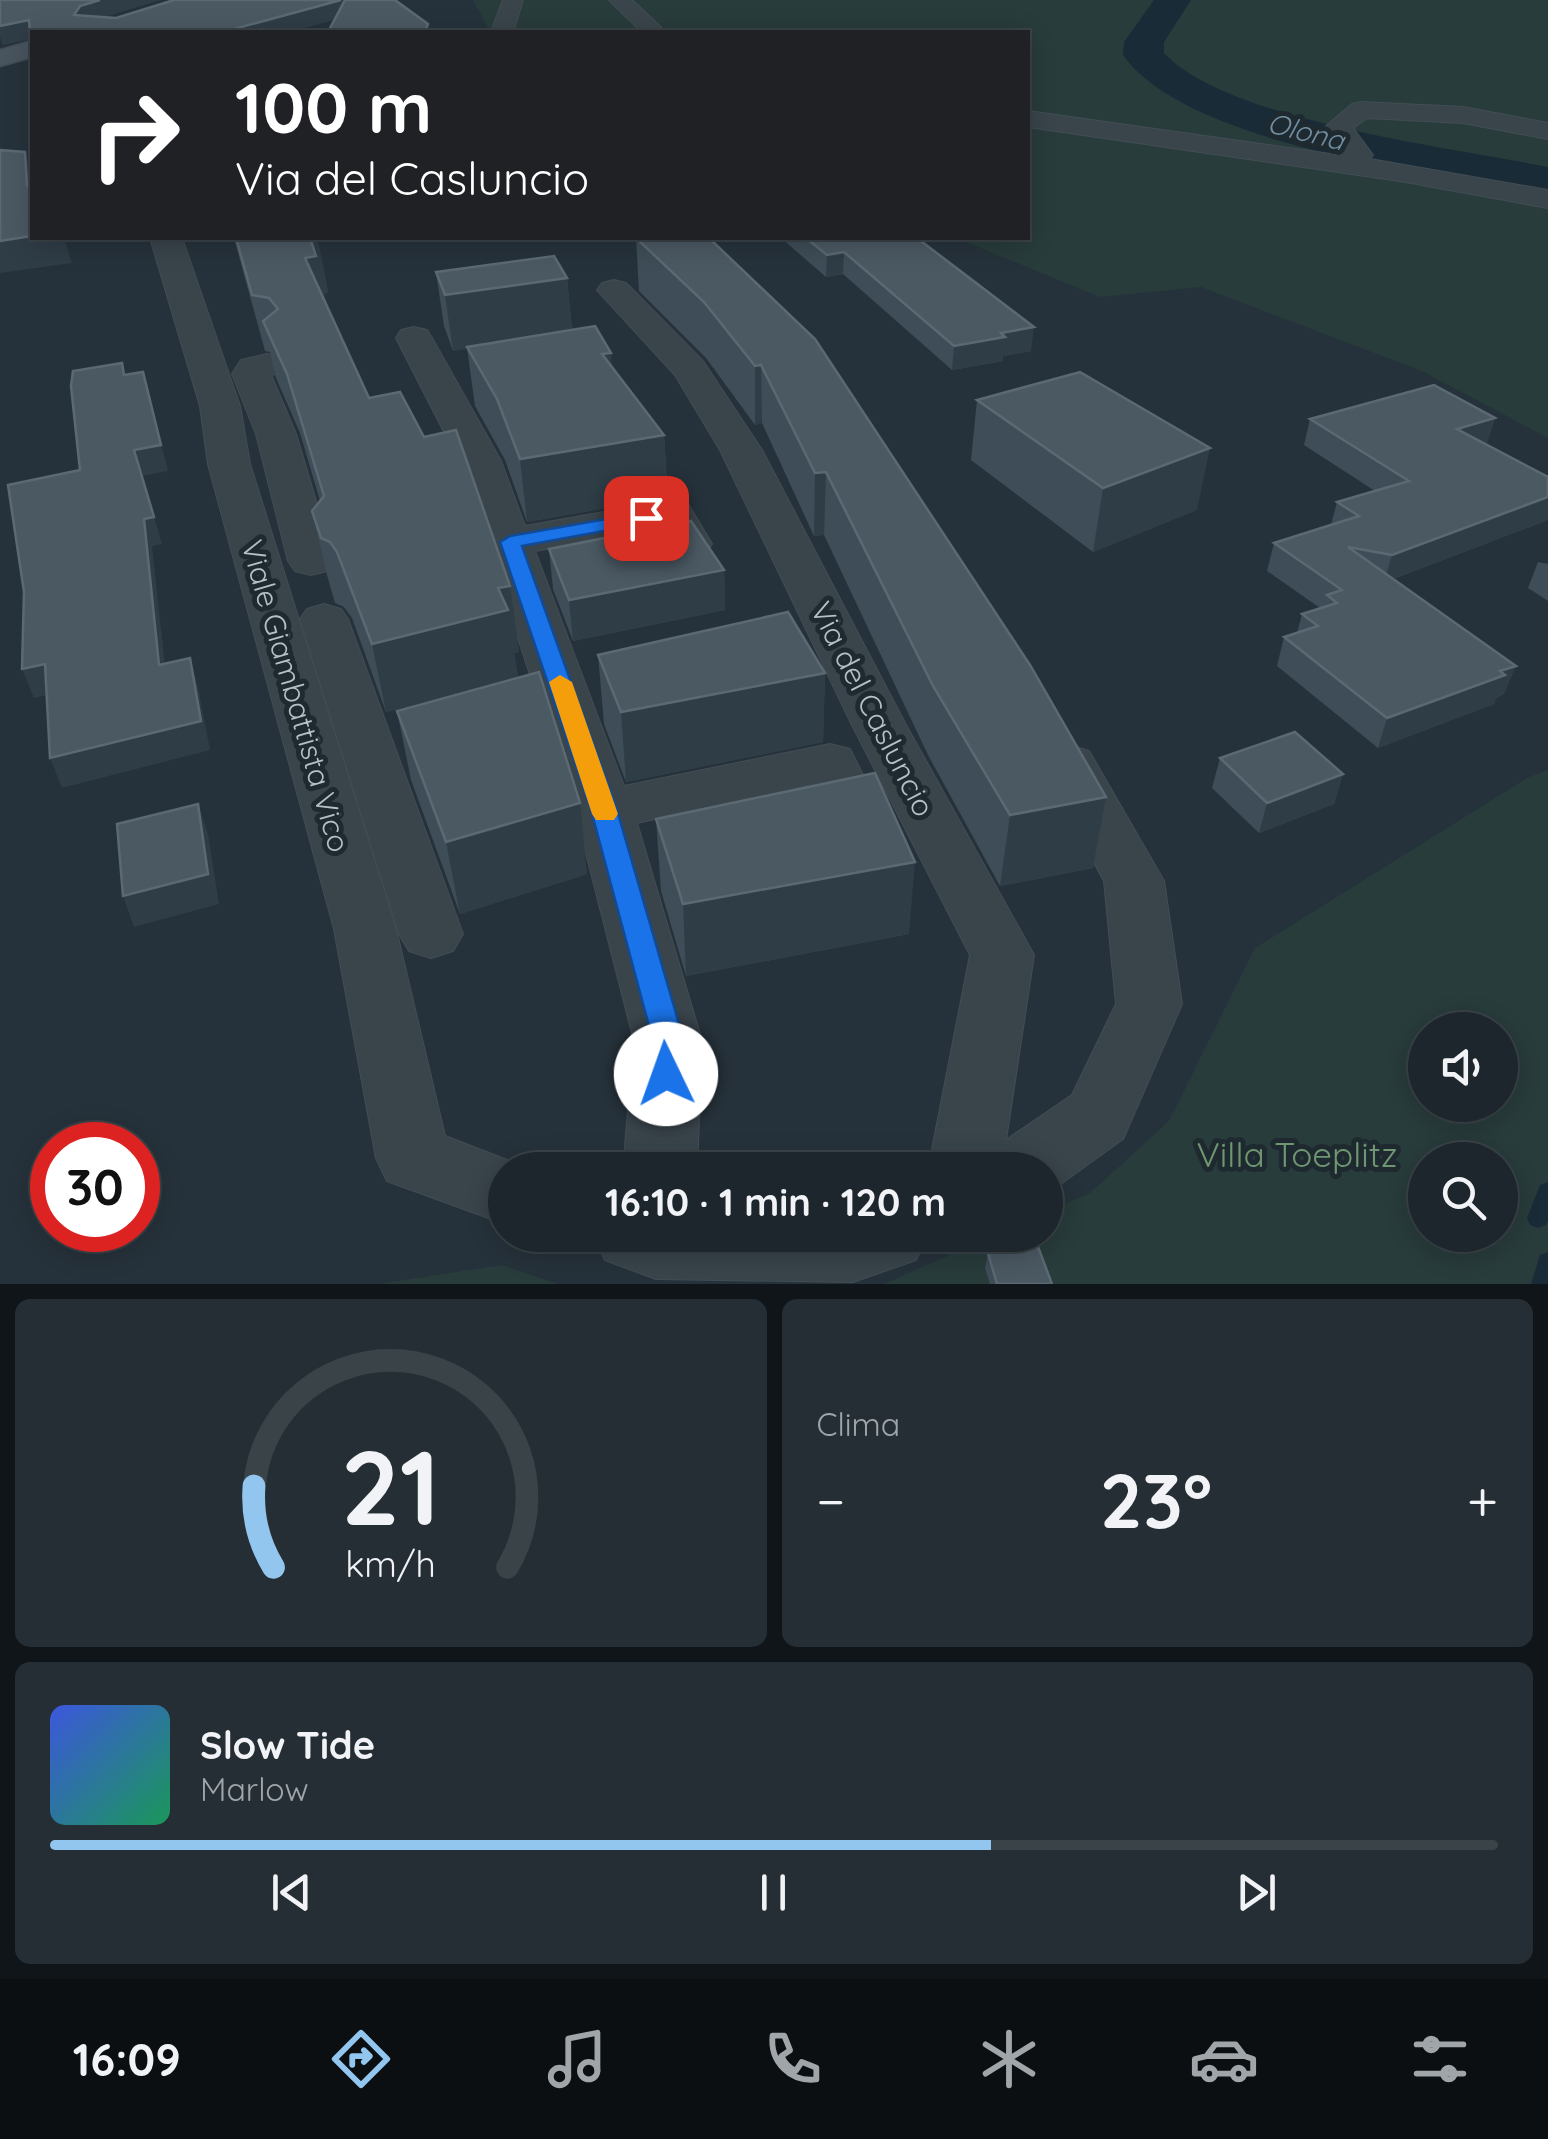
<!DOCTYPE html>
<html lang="it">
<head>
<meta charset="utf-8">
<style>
	:root { --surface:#1c262c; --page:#252e34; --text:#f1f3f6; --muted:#a0a5a9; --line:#3a4348; --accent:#92c6ef }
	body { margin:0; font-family:Quicksand,sans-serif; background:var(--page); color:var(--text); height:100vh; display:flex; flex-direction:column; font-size:38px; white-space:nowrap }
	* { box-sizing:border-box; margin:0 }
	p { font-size:32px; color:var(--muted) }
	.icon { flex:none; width:55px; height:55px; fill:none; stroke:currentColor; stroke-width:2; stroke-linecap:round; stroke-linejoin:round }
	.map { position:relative; height:1284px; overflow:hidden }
	.panel { display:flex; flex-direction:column; gap:15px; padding:15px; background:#0f1518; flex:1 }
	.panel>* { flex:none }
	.banner { position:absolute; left:30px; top:30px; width:1000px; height:210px; border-radius:0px; box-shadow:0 5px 25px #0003,0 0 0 2px var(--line); background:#202124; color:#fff; overflow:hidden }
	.controls { position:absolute; left:1408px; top:1012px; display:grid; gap:20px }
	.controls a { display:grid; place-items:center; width:110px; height:110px; border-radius:50%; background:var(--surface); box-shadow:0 5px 25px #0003,0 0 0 2px var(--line); font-size:50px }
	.speed { position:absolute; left:30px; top:1122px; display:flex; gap:20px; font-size:50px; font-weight:700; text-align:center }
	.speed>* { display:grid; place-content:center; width:130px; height:130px; border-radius:50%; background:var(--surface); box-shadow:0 5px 25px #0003,0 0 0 2px var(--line); line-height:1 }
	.speed .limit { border:15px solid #d22; background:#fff; color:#111 }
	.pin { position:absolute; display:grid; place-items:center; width:85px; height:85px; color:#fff; margin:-42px; border-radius:20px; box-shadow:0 5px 15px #0006 }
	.me { position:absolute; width:110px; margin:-55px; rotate:357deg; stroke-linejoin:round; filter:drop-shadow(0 0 8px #0008) }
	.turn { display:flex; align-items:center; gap:35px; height:210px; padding:0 40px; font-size:45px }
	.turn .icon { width:130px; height:130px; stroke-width:2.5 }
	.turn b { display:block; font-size:70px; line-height:85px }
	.big { font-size:75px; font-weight:700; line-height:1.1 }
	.panel .widget { flex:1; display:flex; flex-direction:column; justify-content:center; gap:15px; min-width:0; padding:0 35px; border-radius:15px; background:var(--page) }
	.panel .dial { align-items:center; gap:0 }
	.dial svg { height:260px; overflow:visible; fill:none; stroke:var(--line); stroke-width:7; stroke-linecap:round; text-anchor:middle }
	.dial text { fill:var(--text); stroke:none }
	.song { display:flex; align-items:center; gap:30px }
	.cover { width:120px; height:120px; border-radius:15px; background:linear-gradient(135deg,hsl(230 70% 55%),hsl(150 70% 35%)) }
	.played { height:10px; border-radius:5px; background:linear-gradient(90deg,var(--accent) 65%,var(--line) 65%) }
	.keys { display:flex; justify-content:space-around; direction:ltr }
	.heat { display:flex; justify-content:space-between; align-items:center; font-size:55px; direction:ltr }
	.panel .tiles { flex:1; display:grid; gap:15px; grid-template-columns:1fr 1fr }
	.widget:last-child { grid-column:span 2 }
	.trip { position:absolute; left:488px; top:1152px; width:575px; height:100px; border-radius:50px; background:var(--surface); box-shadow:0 5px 25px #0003,0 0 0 2px var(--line); font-weight:700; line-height:100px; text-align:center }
	.dock { display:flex; height:160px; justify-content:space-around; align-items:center; background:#0b0f12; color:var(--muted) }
	.dock .icon { width:70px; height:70px }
	.dock .selected { color:var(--accent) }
	.dock b { font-size:45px; color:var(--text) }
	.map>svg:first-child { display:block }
</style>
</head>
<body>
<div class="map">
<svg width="1548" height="1284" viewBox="0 0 1548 1284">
	<rect width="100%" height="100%" fill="#26323b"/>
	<g fill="#283c3b" fill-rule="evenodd">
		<path d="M 473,0 L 610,0 L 644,32 L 490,32 Z"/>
		<path d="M 633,0 L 1548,0 L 1548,438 L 1422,371 L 1201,287 L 1100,297 L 956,238 L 1028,238 L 1028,32 L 671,32 L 644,14 Z"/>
		<path d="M 1548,770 L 1548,1284 L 884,1284 L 995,1235 L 1045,1235 L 1045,1213 L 1090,1193 L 1169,1121 L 1255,948 L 1529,777 ZM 1425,1030 L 1500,1030 L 1500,1105 L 1425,1105 ZM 1425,1160 L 1500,1160 L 1500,1235 L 1425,1235 Z"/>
		<path d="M 502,1265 L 558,1284 L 378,1284 Z"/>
	</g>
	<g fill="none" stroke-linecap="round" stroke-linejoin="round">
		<g fill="#1a2b38" fill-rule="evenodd">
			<path d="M 1548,1182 L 1548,1221 L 1546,1225 L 1538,1228 L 1530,1225 L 1527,1218 L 1540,1185 Z"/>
			<path d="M 1548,1252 L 1548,1284 L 1531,1284 L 1540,1255 Z"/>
		</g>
		<path fill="#1a2b38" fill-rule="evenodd" d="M 1154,0 L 1191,0 L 1164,42 L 1164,53 C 1227,121 1454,148 1548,167 L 1548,197 C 1441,175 1186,145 1123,55 L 1124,42 Z"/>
		<defs>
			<g id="street">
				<path d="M 503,0 L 523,0 L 513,32 L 491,32 Z"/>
				<path d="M 609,0 L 632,0 L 666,32 L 642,32 Z"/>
				<path d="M 1361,102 L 1463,107 L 1548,123 L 1548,139 L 1463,123 L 1367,118 L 1353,128 L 1373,155 L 1370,159 L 1548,190 L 1548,208 L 1400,181 L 1028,127 L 1028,111 L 1338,155 L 1343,152 L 1325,127 L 1352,104 Z"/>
				<path d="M 150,238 L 182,238 L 240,406 L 250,464 L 396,929 L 445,1136 L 533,1170 L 505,1170 L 505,1224 L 387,1181 L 376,1158 L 334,929 L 208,464 L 200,406 Z"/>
				<path d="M 614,280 L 626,283 L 703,361 L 762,450 L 906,725 L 1034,955 L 1006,1140 L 1072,1095 L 1116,1004 L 1104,881 L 1041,764 L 1049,751 L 1069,745 L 1089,751 L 1164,881 L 1182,1004 L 1123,1139 L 1048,1193 L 1045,1194 L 1045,1170 L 928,1170 L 970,955 L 852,725 L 720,450 L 675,375 L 597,290 L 602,283 Z"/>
				<path d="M 414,327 L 427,330 L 432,338 L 501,461 L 525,526 L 672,500 L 688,504 L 712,544 L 705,554 L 643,567 L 627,563 L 620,553 L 627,543 L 662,536 L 658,529 L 535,551 L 624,786 L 830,744 L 850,749 L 887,823 L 879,837 C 856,844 840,848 816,841 L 808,827 L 816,813 L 823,810 L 812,784 L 637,823 L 702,1041 L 697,1170 L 623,1170 L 634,1041 L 575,810 L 459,461 L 396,338 L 401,330 Z"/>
				<path d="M 267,354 L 280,357 L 286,365 L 280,373 L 271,375 L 296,434 L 334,561 L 327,571 L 311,575 L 295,571 L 288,561 L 256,434 L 232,374 L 241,360 Z"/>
				<path d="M 324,604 L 341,609 L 348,619 L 463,934 L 453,951 L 431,958 L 409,951 L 399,934 L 300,619 L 307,609 Z"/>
				<path d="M 594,1235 L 927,1235 L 916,1260 L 853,1282 L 656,1279 L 605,1260 Z"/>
			</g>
			<path id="secondary" d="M 32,41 L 32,57 L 0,66 L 0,50 Z"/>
		</defs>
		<use href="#street" stroke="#424d54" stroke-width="2"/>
		<use href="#secondary" stroke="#424d54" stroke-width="3"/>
		<use href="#street" fill="#39444b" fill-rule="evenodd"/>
		<use href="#secondary" fill="#48545e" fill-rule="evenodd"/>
	</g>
	<g fill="#3e4d57">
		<path d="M 234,238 L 317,238 L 328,292 L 324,294 L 325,302 L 369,398 L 519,652 L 514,653 L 518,677 L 386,712 L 352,618 L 344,607 L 335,603 L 327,575 L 312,511 L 320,501 L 300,433 L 276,378 L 270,352 L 265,351 Z"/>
		<path d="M 636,238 L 709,238 L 1106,797 L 1093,868 L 1000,886 L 928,755 L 824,535 L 814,536 L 762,423 L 755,425 L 706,358 L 639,291 Z"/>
		<path d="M 781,238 L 917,238 L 1031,351 L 1003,356 L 1003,361 L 952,370 L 843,274 L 826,277 Z"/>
		<path d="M 436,272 L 567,278 L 572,330 L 612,368 L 664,435 L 668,497 L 527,522 L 505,460 L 475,406 L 467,348 L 453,351 L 444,326 Z"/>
		<path d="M 977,400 L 1197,510 L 1093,552 L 971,460 Z"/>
		<path d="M 1495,418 L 1487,443 L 1485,444 L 1548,477 L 1548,520 L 1393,579 L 1504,694 L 1496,698 L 1494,704 L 1378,748 L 1277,666 L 1284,637 L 1297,633 L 1302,614 L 1320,608 L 1267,571 L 1274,543 L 1331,525 L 1337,502 L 1375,491 L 1304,445 L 1310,419 Z"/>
		<path d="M 549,549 L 724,570 L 725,610 L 573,641 L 553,589 Z"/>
		<path d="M 1538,562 L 1548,564 L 1548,601 L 1528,588 Z"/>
		<path d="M 598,655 L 825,673 L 823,742 L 626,782 L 604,724 Z"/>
		<path d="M 397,711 L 587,874 L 460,914 L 411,780 Z"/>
		<path d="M 1220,758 L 1343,774 L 1334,804 L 1259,833 L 1212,788 Z"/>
		<path d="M 656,819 L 909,934 L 686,976 L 661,891 Z"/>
		<path d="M 988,1253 L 1052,1284 L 990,1284 L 985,1268 Z"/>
	</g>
	<g fill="#2f3d47">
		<path d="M 100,0 L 161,0 L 85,23 L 74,15 L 80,6 Z"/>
		<path d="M 341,0 L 346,0 L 348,16 L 291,32 L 223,32 Z"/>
		<path d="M 29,20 L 32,39 L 3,45 L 0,37 L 0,26 Z"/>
		<path d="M 25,152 L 32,175 L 32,202 L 27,185 Z"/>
		<path d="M 32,236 L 64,238 L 72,263 L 0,273 L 0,241 Z"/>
		<path d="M 318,240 L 328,292 L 324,294 L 327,310 L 305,258 L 311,241 Z"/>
		<path d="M 844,252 L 843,274 L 826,277 L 827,255 Z"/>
		<path d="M 567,278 L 572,333 L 453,351 L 445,295 Z"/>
		<path d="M 1034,327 L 1031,351 L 1003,356 L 1003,361 L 952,370 L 954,346 L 1001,333 Z"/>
		<path d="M 611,353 L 615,411 L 602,354 Z"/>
		<path d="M 761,365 L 762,423 L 755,425 L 755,366 Z"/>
		<path d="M 143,372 L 168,471 L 142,476 L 162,544 L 152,546 L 168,694 L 159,665 L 134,450 Z"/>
		<path d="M 1495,418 L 1487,443 L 1449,455 L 1457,429 Z"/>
		<path d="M 664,435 L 668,497 L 527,522 L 520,459 Z"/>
		<path d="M 1210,448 L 1197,510 L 1093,552 L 1103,488 Z"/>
		<path d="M 826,472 L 824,535 L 814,536 L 815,473 Z"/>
		<path d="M 1548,497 L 1548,520 L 1384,582 L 1392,555 Z"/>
		<path d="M 724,570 L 725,610 L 573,641 L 569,600 Z"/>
		<path d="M 510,586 L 519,652 L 514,653 L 518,677 L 386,712 L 372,644 L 498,588 Z"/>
		<path d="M 190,658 L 198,687 L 210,750 L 62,788 L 50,758 Z"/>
		<path d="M 45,664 L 56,693 L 34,698 L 22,669 Z"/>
		<path d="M 1516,666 L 1504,694 L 1496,698 L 1494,704 L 1378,748 L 1387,718 Z"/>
		<path d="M 825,673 L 823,742 L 626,782 L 621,712 Z"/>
		<path d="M 1343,774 L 1334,804 L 1259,833 L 1267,803 Z"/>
		<path d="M 1106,797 L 1093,868 L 1000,886 L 1010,815 Z"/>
		<path d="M 580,803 L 587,874 L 460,914 L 446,842 Z"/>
		<path d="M 198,804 L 208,834 L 219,904 L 134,927 L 123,896 Z"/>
		<path d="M 915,862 L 909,934 L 686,976 L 683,904 Z"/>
	</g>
	<g fill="#4b5963" stroke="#5b6973" stroke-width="2.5">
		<path d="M 0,0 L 100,0 L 80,6 L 74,15 L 116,18 L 174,0 L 341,0 L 223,32 L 32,32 L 32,35 L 30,35 L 29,20 L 0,26 Z"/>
		<path d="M 345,0 L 395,0 L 428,24 L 425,32 L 328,32 Z"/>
		<path d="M 0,150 L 25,152 L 27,185 L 32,192 L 32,236 L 0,241 Z"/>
		<path d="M 236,238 L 317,238 L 318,240 L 311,241 L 316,256 L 305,258 L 369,398 L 400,392 L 424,437 L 456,430 L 510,586 L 498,588 L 508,610 L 372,644 L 337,552 L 330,542 L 321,538 L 312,511 L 324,496 L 287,374 L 263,321 L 278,309 L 269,298 L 252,295 Z"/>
		<path d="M 636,238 L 709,238 L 815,339 L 1030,665 L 1106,797 L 1010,815 L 933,686 L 826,472 L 815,473 L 761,365 L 755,366 L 704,302 Z"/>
		<path d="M 806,238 L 917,238 L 1034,327 L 1001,333 L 1005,337 L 954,346 L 844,252 L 827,255 Z"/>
		<path d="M 554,256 L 567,278 L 445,295 L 436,272 Z"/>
		<path d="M 595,326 L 611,353 L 602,354 L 664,435 L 520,459 L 497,399 L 467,347 Z"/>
		<path d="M 122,363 L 124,375 L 143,372 L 161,445 L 134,450 L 154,517 L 144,519 L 159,665 L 190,658 L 201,721 L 50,758 L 45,664 L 22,669 L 24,592 L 8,485 L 80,470 L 71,386 L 73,371 Z"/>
		<path d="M 1080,372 L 1210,448 L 1103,488 L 977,400 Z"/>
		<path d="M 1434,385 L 1495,418 L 1457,429 L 1548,477 L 1548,497 L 1392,555 L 1348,547 L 1516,666 L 1500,671 L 1505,675 L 1387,718 L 1284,637 L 1318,626 L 1302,614 L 1337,603 L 1327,595 L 1342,590 L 1274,543 L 1359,516 L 1337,502 L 1409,481 L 1310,419 Z"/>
		<path d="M 691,521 L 724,570 L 569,600 L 549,549 Z"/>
		<path d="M 788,612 L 825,673 L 621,712 L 598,655 Z"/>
		<path d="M 539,672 L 580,803 L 446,842 L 397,711 Z"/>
		<path d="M 1295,732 L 1343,774 L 1267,803 L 1220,758 Z"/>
		<path d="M 875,773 L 915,862 L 683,904 L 656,819 Z"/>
		<path d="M 198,804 L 208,874 L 123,896 L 117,824 Z"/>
		<path d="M 1037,1244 L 1052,1284 L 997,1284 L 988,1253 Z"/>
	</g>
	<path fill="#1a73e8" stroke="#114b97" stroke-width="2.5" d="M 646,512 L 656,518 L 653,522 L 522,546 L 617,810 L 684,1041 L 682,1074 L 677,1083 L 666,1087 L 655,1083 L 650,1074 L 653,1041 L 591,810 L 500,542 L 510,536 Z"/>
	<path fill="#f59e0b" d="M 560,675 L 572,682 L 618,814 L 614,820 L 596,820 L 592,814 L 549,682 Z"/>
	<g text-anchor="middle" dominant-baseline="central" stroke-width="10" stroke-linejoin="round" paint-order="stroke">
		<g font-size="28" font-style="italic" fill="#718fa3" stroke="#1e2930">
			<text transform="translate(1306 131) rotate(14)">Olona</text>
		</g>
		<g font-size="30" fill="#b5bfc7" stroke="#1e2930">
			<text transform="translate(296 696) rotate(74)">Viale Giambattista Vico</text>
			<text transform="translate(873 709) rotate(63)">Via del Casluncio</text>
		</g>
		<g font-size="35" fill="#6e9670" stroke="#1e2930">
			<text x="1297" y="1154">Villa Toeplitz</text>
		</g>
	</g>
</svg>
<div class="controls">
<a><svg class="icon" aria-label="sound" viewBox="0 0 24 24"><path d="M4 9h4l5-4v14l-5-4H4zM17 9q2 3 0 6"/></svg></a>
<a><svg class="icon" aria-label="search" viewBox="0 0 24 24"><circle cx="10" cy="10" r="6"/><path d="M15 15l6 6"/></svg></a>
</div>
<div class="speed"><div class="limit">30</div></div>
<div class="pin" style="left:646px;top:518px;background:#d93025"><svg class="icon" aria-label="arrive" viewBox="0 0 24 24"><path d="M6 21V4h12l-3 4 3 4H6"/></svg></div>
<svg class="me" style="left:666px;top:1074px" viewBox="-20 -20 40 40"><circle r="19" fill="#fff"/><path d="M0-13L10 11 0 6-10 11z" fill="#1a73e8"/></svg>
<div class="trip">16:10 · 1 min · 120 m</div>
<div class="banner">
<div class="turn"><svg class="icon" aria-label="right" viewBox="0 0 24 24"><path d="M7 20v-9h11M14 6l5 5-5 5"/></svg><div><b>100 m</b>Via del Casluncio</div></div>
</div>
</div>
<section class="panel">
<div class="tiles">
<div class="widget dial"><svg viewBox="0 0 100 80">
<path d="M14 69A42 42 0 1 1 86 69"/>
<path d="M14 69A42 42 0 0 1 8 44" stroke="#92c6ef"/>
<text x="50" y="56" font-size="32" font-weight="700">21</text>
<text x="50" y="72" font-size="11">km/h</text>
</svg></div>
<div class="widget"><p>Clima</p>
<div class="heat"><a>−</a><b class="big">23°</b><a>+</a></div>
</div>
<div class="widget">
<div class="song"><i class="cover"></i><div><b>Slow Tide</b><p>Marlow</p></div></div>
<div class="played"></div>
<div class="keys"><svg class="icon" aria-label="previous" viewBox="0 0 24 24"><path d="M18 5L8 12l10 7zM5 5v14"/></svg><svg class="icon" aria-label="pause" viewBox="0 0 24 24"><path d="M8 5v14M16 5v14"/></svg><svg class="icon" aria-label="next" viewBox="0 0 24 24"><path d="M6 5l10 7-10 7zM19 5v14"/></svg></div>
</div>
</div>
</section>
<nav class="dock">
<b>16:09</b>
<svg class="icon selected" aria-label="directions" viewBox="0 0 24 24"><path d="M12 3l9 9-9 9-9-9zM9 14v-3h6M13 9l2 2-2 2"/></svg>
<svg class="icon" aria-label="music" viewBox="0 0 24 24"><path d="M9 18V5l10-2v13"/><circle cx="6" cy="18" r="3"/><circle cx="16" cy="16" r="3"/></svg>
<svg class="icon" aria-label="phone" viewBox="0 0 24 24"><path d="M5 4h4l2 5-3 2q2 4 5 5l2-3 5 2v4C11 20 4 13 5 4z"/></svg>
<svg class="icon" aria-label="climate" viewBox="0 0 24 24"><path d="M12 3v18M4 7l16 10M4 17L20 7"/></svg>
<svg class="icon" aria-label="car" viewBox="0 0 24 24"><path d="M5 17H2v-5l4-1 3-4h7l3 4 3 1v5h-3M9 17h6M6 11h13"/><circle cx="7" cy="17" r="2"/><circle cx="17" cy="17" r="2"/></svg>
<svg class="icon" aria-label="filters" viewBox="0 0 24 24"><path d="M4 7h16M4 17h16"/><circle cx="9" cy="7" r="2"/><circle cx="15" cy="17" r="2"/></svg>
</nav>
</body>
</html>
